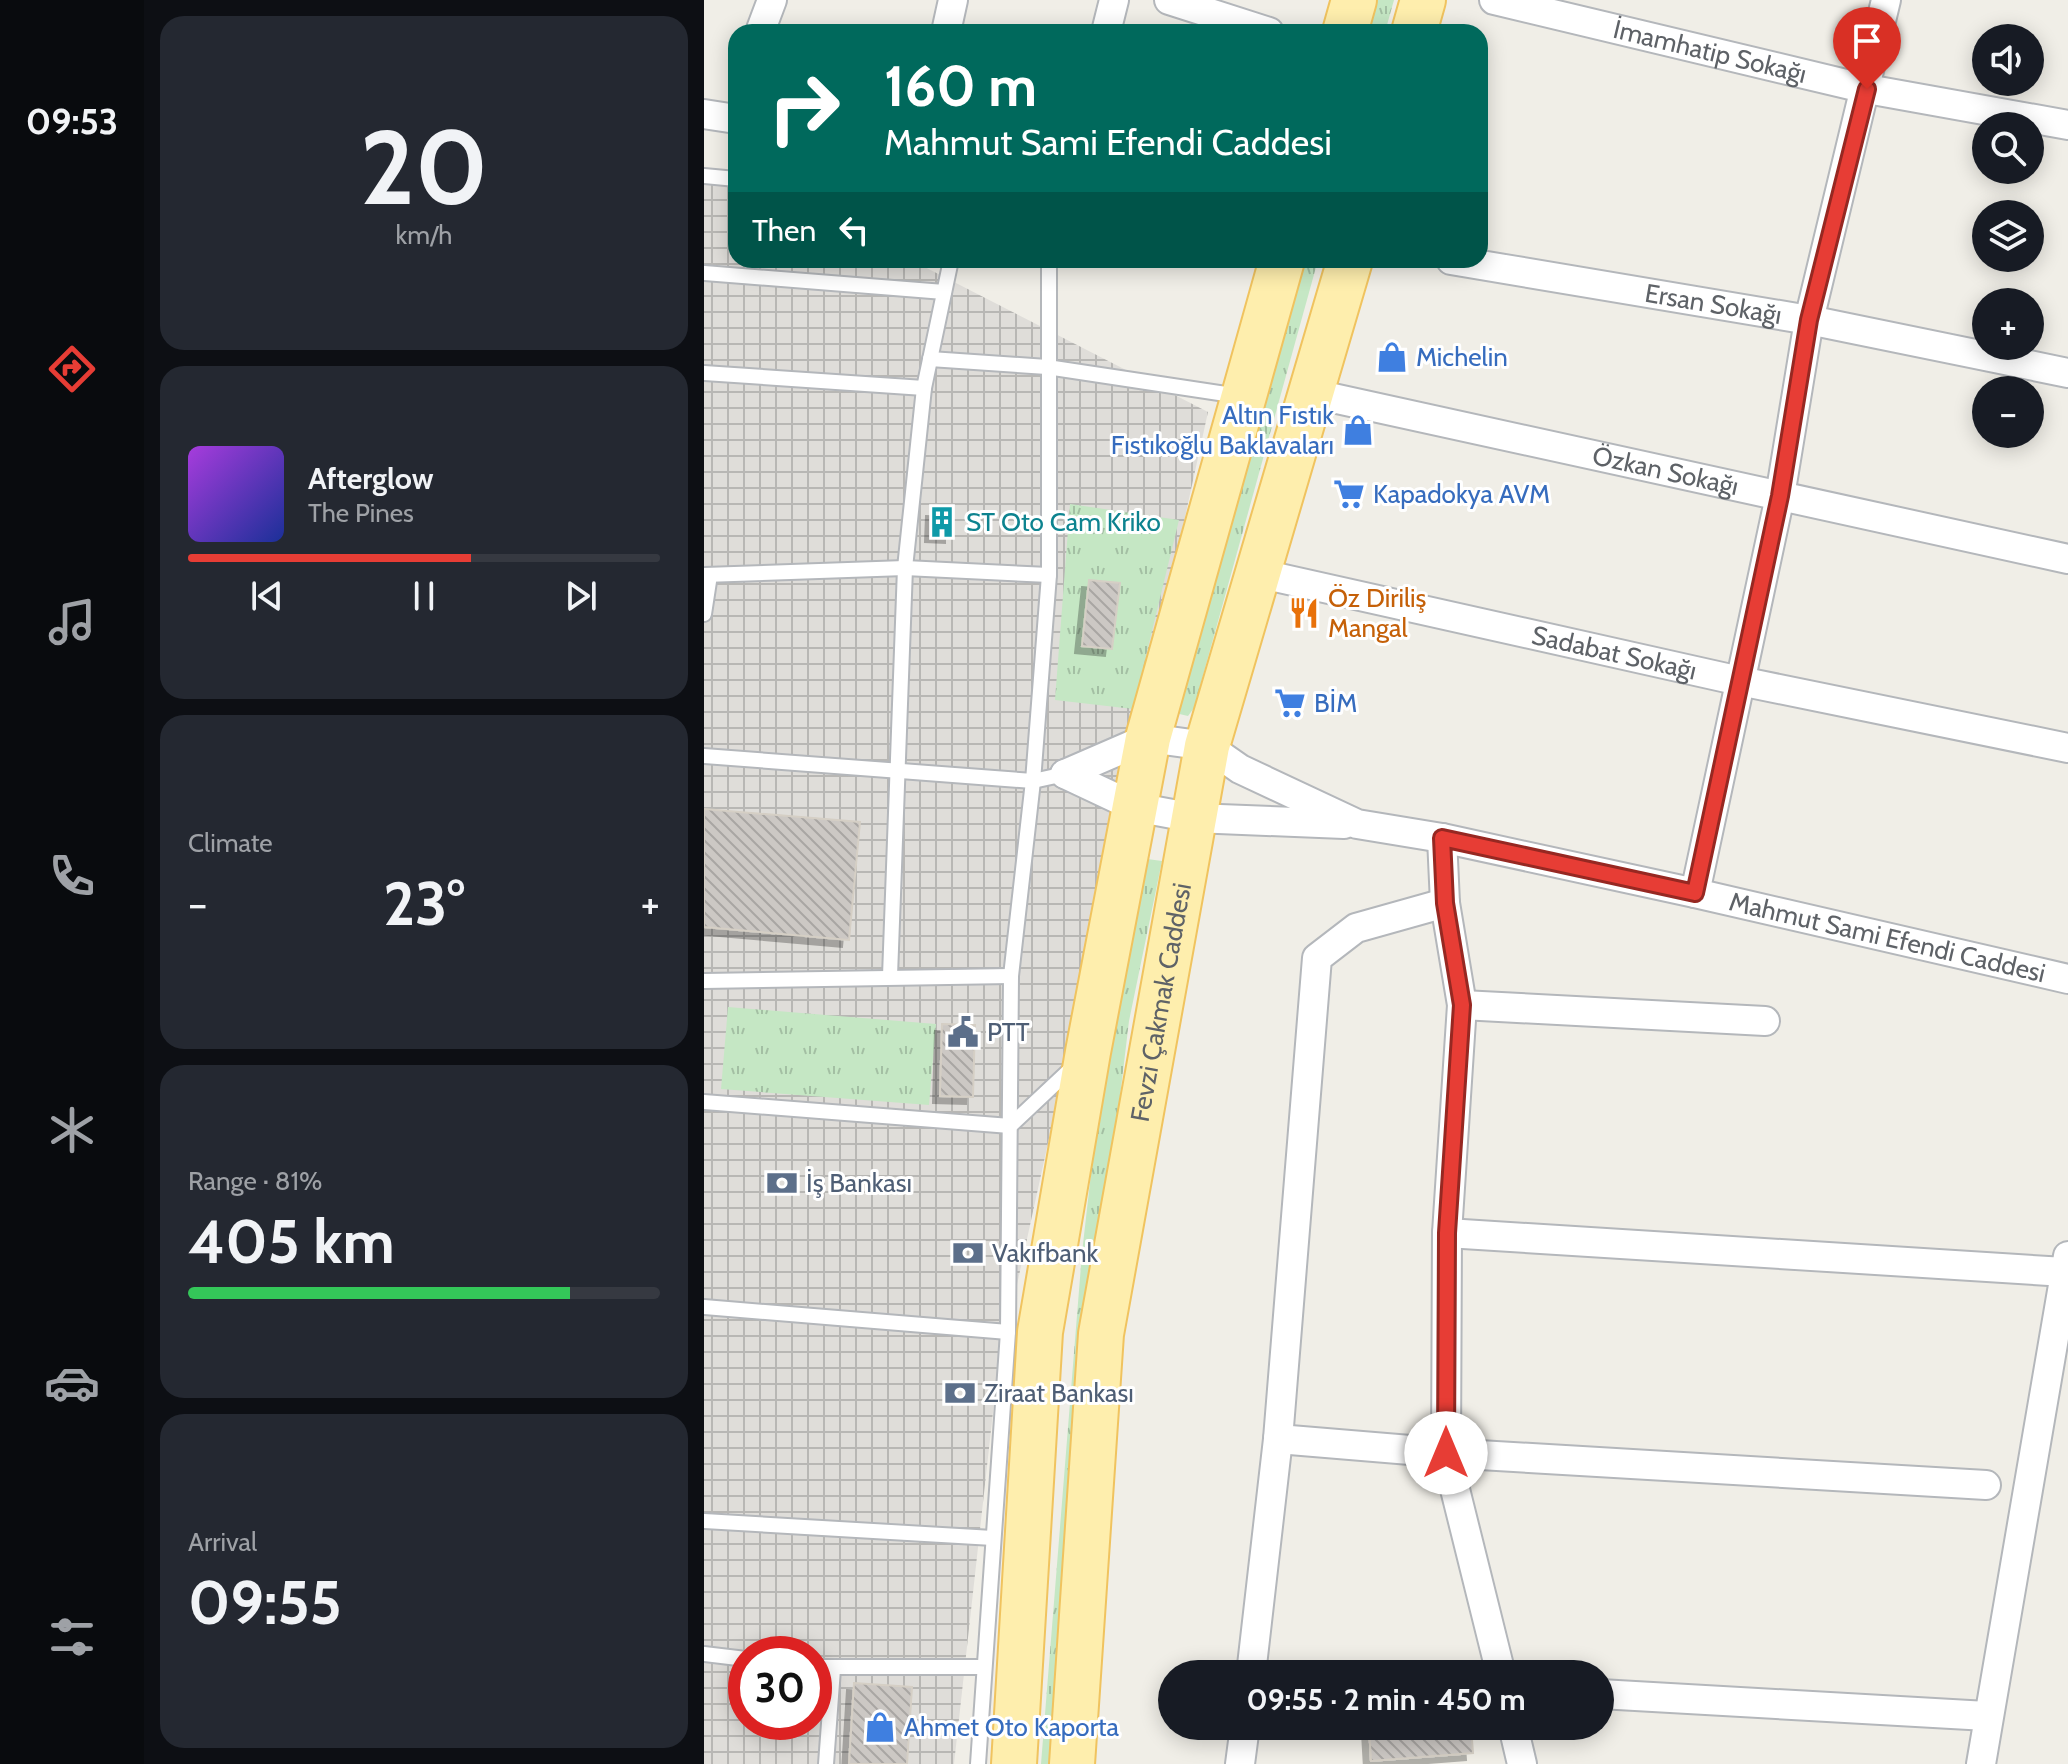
<!DOCTYPE html>
<html lang="en">
<head>
<meta charset="utf-8">
<style>
	:root { --surface:#171b24; --page:#242831; --text:#f1f3f6; --muted:#9ea1a6; --line:#363941; --accent:#e73d35 }
	body { margin:0; font-family:Cabin,sans-serif; background:var(--page); color:var(--text); height:100vh; display:flex; flex-direction:column; font-size:30px; white-space:nowrap }
	* { box-sizing:border-box; margin:0 }
	p { font-size:26px; color:var(--muted) }
	.icon { flex:none; width:44px; height:44px; fill:none; stroke:currentColor; stroke-width:2; stroke-linecap:round; stroke-linejoin:round }
	.map { position:relative; flex:1; overflow:hidden }
	.sheet { display:flex; flex-direction:column; gap:16px; padding:16px; background:#0d0f14; width:560px }
	.sheet>* { flex:none }
	.top-card { position:absolute; left:24px; top:24px; width:760px; height:244px; border-radius:24px; box-shadow:0 4px 20px #0003; background:#00695c; color:#fff; overflow:hidden }
	.buttons { position:absolute; left:1268px; top:24px; display:grid; gap:16px }
	.buttons a { display:grid; place-items:center; width:72px; height:72px; border-radius:50%; background:var(--surface); box-shadow:0 4px 20px #0003; font-size:40px }
	.speed { position:absolute; left:24px; top:1636px; display:flex; gap:16px; font-size:40px; font-weight:700; text-align:center }
	.speed>* { display:grid; place-content:center; width:104px; height:104px; border-radius:50%; background:var(--surface); box-shadow:0 4px 20px #0003; line-height:1 }
	.speed .limit { border:12px solid #d22; background:#fff; color:#111 }
	.pin { position:absolute; display:grid; place-items:center; width:68px; height:68px; color:#fff; margin:-82px -34px; border-radius:50% 50% 50% 0; rotate:-45deg; box-shadow:0 0 8px #0007 }
	.pin .icon { rotate:45deg }
	.me { position:absolute; width:88px; margin:-44px; rotate:0deg; stroke-linejoin:round; filter:drop-shadow(0 0 6px #0008) }
	.turn { display:flex; align-items:center; gap:28px; height:168px; padding:0 24px; font-size:36px }
	.turn .icon { width:104px; height:104px; stroke-width:2.5 }
	.turn b { display:block; font-size:56px; line-height:68px }
	.then { display:flex; align-items:center; height:76px; padding:0 24px; background:#0003; gap:16px; font-size:30px }
	.big { font-size:60px; font-weight:800; line-height:1.1 }
	.sheet .widget { flex:1; display:flex; flex-direction:column; justify-content:center; gap:12px; min-width:0; padding:0 28px; border-radius:24px; background:var(--page) }
	.sheet .dial { align-items:center; gap:0 }
	.dial b { font-size:104px; line-height:1 }
	.song { display:flex; align-items:center; gap:24px }
	.cover { width:96px; height:96px; border-radius:12px; background:linear-gradient(135deg,hsl(280 70% 55%),hsl(230 70% 35%)) }
	.played { height:8px; border-radius:4px; background:linear-gradient(90deg,var(--accent) 60%,var(--line) 60%) }
	.keys { display:flex; justify-content:space-around; direction:ltr }
	.heat { display:flex; justify-content:space-between; align-items:center; font-size:44px; direction:ltr }
	.charge { height:12px; border-radius:6px; background:linear-gradient(90deg,#34c759 81%,var(--line) 0) }
	.trip { position:absolute; left:454px; top:1660px; width:456px; height:80px; border-radius:40px; background:var(--surface); box-shadow:0 4px 20px #0003; font-weight:800; line-height:80px; text-align:center }
	main { display:flex; flex:1; min-height:0 }
	.menu { display:flex; flex-direction:column; width:144px; justify-content:space-around; align-items:center; background:#090b0e; color:var(--muted) }
	.menu .icon { width:56px; height:56px }
	.menu .selected { color:var(--accent) }
	.menu b { font-size:36px; color:var(--text) }
	.map>svg:first-child { display:block }
</style>
</head>
<body>
<main>
<nav class="menu">
<b>09:53</b>
<svg class="icon selected" aria-label="directions" viewBox="0 0 24 24"><path d="M12 3l9 9-9 9-9-9zM9 14v-3h6M13 9l2 2-2 2"/></svg>
<svg class="icon" aria-label="music" viewBox="0 0 24 24"><path d="M9 18V5l10-2v13"/><circle cx="6" cy="18" r="3"/><circle cx="16" cy="16" r="3"/></svg>
<svg class="icon" aria-label="phone" viewBox="0 0 24 24"><path d="M5 4h4l2 5-3 2q2 4 5 5l2-3 5 2v4C11 20 4 13 5 4z"/></svg>
<svg class="icon" aria-label="climate" viewBox="0 0 24 24"><path d="M12 3v18M4 7l16 10M4 17L20 7"/></svg>
<svg class="icon" aria-label="car" viewBox="0 0 24 24"><path d="M5 17H2v-5l4-1 3-4h7l3 4 3 1v5h-3M9 17h6M6 11h13"/><circle cx="7" cy="17" r="2"/><circle cx="17" cy="17" r="2"/></svg>
<svg class="icon" aria-label="filters" viewBox="0 0 24 24"><path d="M4 7h16M4 17h16"/><circle cx="9" cy="7" r="2"/><circle cx="15" cy="17" r="2"/></svg>
</nav>
<section class="sheet">
<div class="widget dial"><b>20</b><p>km/h</p></div>
<div class="widget">
<div class="song"><i class="cover"></i><div><b>Afterglow</b><p>The Pines</p></div></div>
<div class="played"></div>
<div class="keys"><svg class="icon" aria-label="previous" viewBox="0 0 24 24"><path d="M18 5L8 12l10 7zM5 5v14"/></svg><svg class="icon" aria-label="pause" viewBox="0 0 24 24"><path d="M8 5v14M16 5v14"/></svg><svg class="icon" aria-label="next" viewBox="0 0 24 24"><path d="M6 5l10 7-10 7zM19 5v14"/></svg></div>
</div>
<div class="widget"><p>Climate</p>
<div class="heat"><a>−</a><b class="big">23°</b><a>+</a></div>
</div>
<div class="widget"><p>Range · 81%</p><b class="big">405 km</b><div class="charge"></div></div>
<div class="widget"><p>Arrival</p><b class="big">09:55</b></div>
</section>
<div class="map">
<svg width="1364" height="1764" viewBox="0 0 1364 1764">
	<defs>
		<pattern id="industrial-grid" width="8" height="8" patternUnits="userSpaceOnUse" patternTransform="scale(2)"><rect width="8" height="8" fill="#dfddd9"/><path d="M0 4h8M4 0v8" fill="none" stroke="#b8b7b4"/></pattern>
		<pattern id="grass-tufts" width="24" height="20" patternUnits="userSpaceOnUse" patternTransform="scale(2)"><rect width="24" height="20" fill="#c5e7c4"/><path d="M3 7l-1-3M5 7V3M7 7l1-3M15 17l-1-3M17 17v-4M19 17l1-3" fill="none" stroke="#a3bfa3"/></pattern>
		<pattern id="building-back-hatch" width="6" height="6" patternUnits="userSpaceOnUse" patternTransform="scale(2)"><rect width="6" height="6" fill="#ccc8c4"/><path d="M-1 5l2 2M0 0l6 6M5-1l2 2" fill="none" stroke="#a9a6a3"/></pattern>
		<filter id="shadow"><feDropShadow dx="-7" dy="7" stdDeviation="0" flood-color="#0004"/></filter>
	</defs>
	<rect width="100%" height="100%" fill="#f0eee7"/>
	<path fill="url(#industrial-grid)" fill-rule="evenodd" d="M 0,176 L 32,176 L 32,260 L 207,260 L 504,412 L 293,1376 L 250,1764 L 0,1764 ZM 42,1654 L 110,1654 L 110,1722 L 42,1722 Z"/>
	<g fill="url(#grass-tufts)">
		<path d="M 668,0 L 690,0 L 681,32 L 659,32 Z"/>
		<path d="M 594,260 L 614,260 L 490,708 L 484,716 L 471,713 Z"/>
		<path d="M 366,504 L 475,520 L 429,709 L 351,700 Z"/>
		<path d="M 436,858 L 458,861 L 425,1021 L 410,1147 L 356,1764 L 337,1764 L 378,1253 L 391,1138 Z"/>
		<path d="M 24,1007 L 232,1024 L 225,1105 L 17,1089 Z"/>
	</g>
	<g fill="url(#building-back-hatch)" stroke="#d5cfc5" stroke-width="2" filter="url(#shadow)">
		<path d="M 229,509 L 248,510 L 248,536 L 228,535 Z"/>
		<path d="M 385,580 L 416,583 L 408,649 L 378,646 Z"/>
		<path d="M 0,809 L 156,822 L 145,940 L 0,927 Z"/>
		<path d="M 238,1024 L 271,1025 L 269,1097 L 236,1096 Z"/>
		<path d="M 150,1683 L 208,1687 L 203,1764 L 145,1764 Z"/>
		<path d="M 665,1726 L 767,1726 L 769,1753 L 667,1761 Z"/>
	</g>
	<g fill="none" stroke-linecap="round" stroke-linejoin="round">
		<defs>
			<g id="service">
				<path d="M 0,176 L 32,179"/>
				<path d="M 0,273 L 240,292"/>
				<path d="M 226,359 L 343,367 L 535,396"/>
				<path d="M 0,373 L 220,388"/>
				<path d="M 0,575 L 201,568 L 345,575"/>
				<path d="M 0,614 L 6,575"/>
				<path d="M 0,756 L 329,781 L 361,774"/>
				<path d="M 186,976 L 201,568 L 220,388 L 247,260"/>
				<path d="M 0,981 L 307,976"/>
				<path d="M 0,1102 L 306,1126 L 371,1065"/>
				<path d="M 0,1307 L 304,1332"/>
				<path d="M 0,1521 L 289,1538"/>
				<path d="M 0,1654 L 42,1659"/>
				<path d="M 110,1667 L 280,1667"/>
				<path d="M 122,1764 L 129,1669"/>
				<path d="M 274,1764 L 304,1332 L 307,976 L 329,781 L 345,575 L 345,260"/>
			</g>
			<g id="minor">
				<path d="M 465,0 L 565,32"/>
				<path id="s1" d="M 790,0 L 1163,89 L 1364,125"/>
				<path d="M 56,32 L 68,0"/>
				<path d="M 242,32 L 249,0"/>
				<path d="M 402,32 L 410,0"/>
				<path d="M 0,114 L 32,119"/>
				<path id="s2" d="M 747,260 L 1105,320 L 1364,373"/>
				<path id="s3" d="M 606,393 L 1364,559"/>
				<path id="s4" d="M 553,573 L 1036,681 L 1364,748"/>
				<path id="s5" d="M 361,774 L 444,738 L 503,746 L 536,769 L 653,824 L 738,838 L 991,893 L 1364,979"/>
				<path d="M 361,774 L 431,807 L 490,818 L 640,824"/>
				<path d="M 738,838 L 741,903 L 758,1005 L 743,1233 L 742,1453 L 797,1674"/>
				<path d="M 991,893 L 1076,496 L 1105,320 L 1182,0"/>
				<path d="M 758,1005 L 1061,1021"/>
				<path d="M 743,1233 L 1361,1272"/>
				<path d="M 574,1439 L 742,1453 L 1282,1485"/>
				<path d="M 547,1674 L 574,1439 L 613,958 L 652,928 L 741,903"/>
				<path d="M 896,1694 L 1283,1716"/>
				<path d="M 809,1726 L 818,1764"/>
				<path d="M 536,1764 L 541,1726"/>
				<path d="M 1277,1764 L 1364,1256"/>
			</g>
			<g id="primary">
				<path d="M 641,32 L 650,0"/>
				<path d="M 710,32 L 719,0"/>
				<path d="M 310,1764 L 336,1332 L 384,1052 L 444,738 L 578,260"/>
				<path id="s6" d="M 368,1764 L 397,1334 L 503,746 L 646,260"/>
			</g>
		</defs>
		<use href="#service" stroke="#b4b7bb" stroke-width="18"/>
		<use href="#minor" stroke="#b4b7bb" stroke-width="32"/>
		<use href="#primary" stroke="#f0c35f" stroke-width="48"/>
		<use href="#service" stroke="#fff" stroke-width="14"/>
		<use href="#minor" stroke="#fff" stroke-width="28"/>
		<use href="#primary" stroke="#feeead" stroke-width="44"/>
	</g>
	<g fill="none" stroke-linecap="round" stroke-linejoin="round">
		<defs>
			<path id="route" d="M 742,1453 L 743,1233 L 758,1005 L 741,903 L 738,838 L 991,893 L 1076,496 L 1105,320 L 1163,89"/>
		</defs>
		<use href="#route" stroke="#962822" stroke-width="20"/>
		<use href="#route" stroke="#e73d35" stroke-width="14"/>
	</g>
	<defs>
		<symbol id="shop-bare" viewBox="-9 -9 18 18"><path d="M-5-2.5h2.3a2.7 3.5 0 0 1 5.4 0H5L5.5 6h-11ZM-1.5-2.5h3a1.5 2.3 0 0 0-3 0Z" fill="#3f7fe0" stroke="#fff" stroke-width="2.5" paint-order="stroke"/></symbol>
		<symbol id="supermarket-bare" viewBox="-9 -9 18 18"><path d="M-6-5.5h2.5l.6 2H6L4.5 2H-2.5L-4.4-4H-6ZM-1.5 3.2a1.3 1.3 0 1 0 .1 0ZM3 3.2a1.3 1.3 0 1 0 .1 0Z" fill="#3f7fe0" stroke="#fff" stroke-width="2.5" paint-order="stroke"/></symbol>
		<symbol id="building-bare" viewBox="-9 -9 18 18"><path d="M-4-6H4V6H1V3H-1V6H-4ZM-2.5-4.3h1.7v1.8h-1.7ZM.8-4.3h1.7v1.8H.8ZM-2.5-1h1.7V.8h-1.7ZM.8-1h1.7V.8H.8Z" fill="#0f9aa8" stroke="#fff" stroke-width="2.5" paint-order="stroke"/></symbol>
		<symbol id="restaurant-bare" viewBox="-9 -9 18 18"><path d="M-5-6h1v4h1v-4h1v4h1v-4h1v5L-1.5 .5V6h-2V.5L-5-1ZM5-6V6H3V1.5H1.5Q1.5-4 5-6Z" fill="#e8710a" stroke="#fff" stroke-width="2.5" paint-order="stroke"/></symbol>
		<symbol id="civic-bare" viewBox="-9 -9 18 18"><path d="M-.6-6.5H3V-4.5H.6V-3L4-1V1h2V6H-6V1h2V-1L-.6-3ZM-1.2 2.5V6h2.4V2.5Z" fill="#5c6f8a" stroke="#fff" stroke-width="2.5" paint-order="stroke"/></symbol>
		<symbol id="bank-bare" viewBox="-9 -9 18 18"><path d="M-6-4H6V4H-6ZM0-2.3a2.3 2.3 0 1 0 0 4.6a2.3 2.3 0 1 0 0-4.6Z" fill="#5c6f8a" stroke="#fff" stroke-width="2.5" paint-order="stroke"/></symbol>
	</defs>
	<g fill-rule="evenodd">
		<use href="#shop-bare" x="666" y="335" width="44" height="44"/>
		<use href="#shop-bare" x="632" y="408" width="44" height="44"/>
		<use href="#supermarket-bare" x="623" y="472" width="44" height="44"/>
		<use href="#building-bare" x="216" y="500" width="44" height="44"/>
		<use href="#restaurant-bare" x="578" y="591" width="44" height="44"/>
		<use href="#supermarket-bare" x="564" y="681" width="44" height="44"/>
		<use href="#civic-bare" x="237" y="1010" width="44" height="44"/>
		<use href="#bank-bare" x="56" y="1161" width="44" height="44"/>
		<use href="#bank-bare" x="242" y="1231" width="44" height="44"/>
		<use href="#bank-bare" x="234" y="1371" width="44" height="44"/>
		<use href="#shop-bare" x="154" y="1705" width="44" height="44"/>
	</g>
	<g text-anchor="middle" dominant-baseline="central" stroke-width="6" stroke-linejoin="round" paint-order="stroke">
		<g font-size="26" fill="#5e6267" stroke="#fff">
			<text stroke="none"><textPath href="#s1" startOffset="222">İmamhatip Sokağı</textPath></text>
			<text stroke="none"><textPath href="#s2" startOffset="266">Ersan Sokağı</textPath></text>
			<text stroke="none"><textPath href="#s3" startOffset="364">Özkan Sokağı</textPath></text>
			<text stroke="none"><textPath href="#s4" startOffset="366">Sadabat Sokağı</textPath></text>
			<text stroke="none"><textPath href="#s5" startOffset="862">Mahmut Sami Efendi Caddesi</textPath></text>
			<text stroke="none"><textPath href="#s6" startOffset="768">Fevzi Çakmak Caddesi</textPath></text>
		</g>
		<g font-size="26" fill="#366cbe" stroke="#fff" text-anchor="start">
			<text x="712" y="357">Michelin</text>
			<text x="630" y="415" text-anchor="end">Altın Fıstık<tspan x="630" dy="30">Fıstıkoğlu Baklavaları</tspan></text>
			<text x="669" y="494">Kapadokya AVM</text>
			<text x="610" y="703">BİM</text>
			<text x="200" y="1727">Ahmet Oto Kaporta</text>
		</g>
		<g font-size="26" fill="#0d838f" stroke="#fff" text-anchor="start">
			<text x="262" y="522">ST Oto Cam Kriko</text>
		</g>
		<g font-size="26" fill="#c56008" stroke="#fff" text-anchor="start">
			<text x="624" y="598">Öz Diriliş<tspan x="624" dy="30">Mangal</tspan></text>
		</g>
		<g font-size="26" fill="#4e5e75" stroke="#fff" text-anchor="start">
			<text x="283" y="1032">PTT</text>
			<text x="102" y="1183">İş Bankası</text>
			<text x="288" y="1253">Vakıfbank</text>
			<text x="280" y="1393">Ziraat Bankası</text>
		</g>
	</g>
</svg>
<div class="buttons">
<a><svg class="icon" aria-label="sound" viewBox="0 0 24 24"><path d="M4 9h4l5-4v14l-5-4H4zM17 9q2 3 0 6"/></svg></a>
<a><svg class="icon" aria-label="search" viewBox="0 0 24 24"><circle cx="10" cy="10" r="6"/><path d="M15 15l6 6"/></svg></a>
<a><svg class="icon" aria-label="layers" viewBox="0 0 24 24"><path d="M12 4l9 5-9 5-9-5zM3 14l9 5 9-5"/></svg></a>
<a>+</a>
<a>−</a>
</div>
<div class="speed"><div class="limit">30</div></div>
<div class="pin" style="left:1163px;top:89px;background:#d93025"><svg class="icon" aria-label="arrive" viewBox="0 0 24 24"><path d="M6 21V4h12l-3 4 3 4H6"/></svg></div>
<svg class="me" style="left:742px;top:1453px" viewBox="-20 -20 40 40"><circle r="19" fill="#fff"/><path d="M0-13L10 11 0 6-10 11z" fill="#e73d35"/></svg>
<div class="trip">09:55 · 2 min · 450 m</div>
<div class="top-card">
<div class="turn"><svg class="icon" aria-label="right" viewBox="0 0 24 24"><path d="M7 20v-9h11M14 6l5 5-5 5"/></svg><div><b>160 m</b>Mahmut Sami Efendi Caddesi</div></div>
<div class="then">Then<svg class="icon" aria-label="left" viewBox="0 0 24 24"><path d="M17 20v-9H6M10 6l-5 5 5 5"/></svg></div>
</div>
</div>
</main>
</body>
</html>
